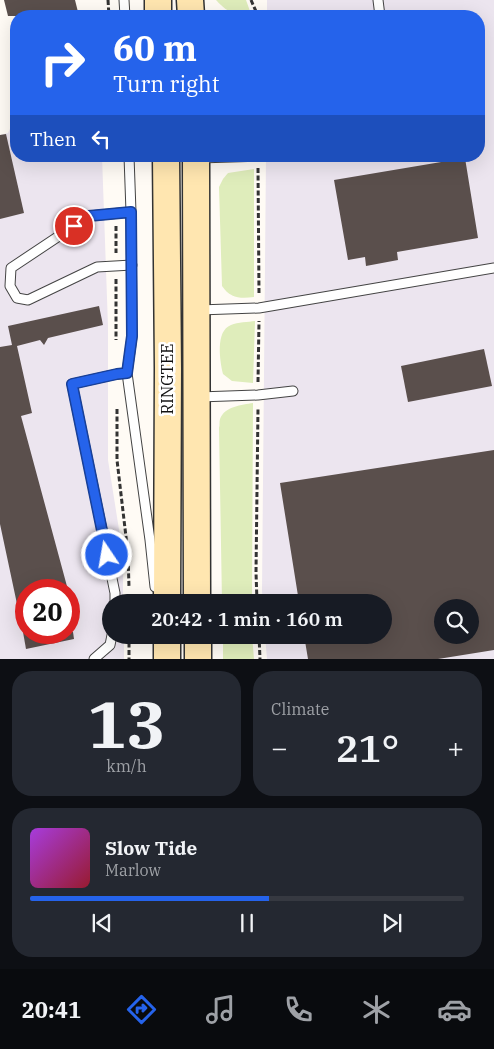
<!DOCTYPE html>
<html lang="en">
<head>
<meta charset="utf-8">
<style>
	:root { --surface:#171b24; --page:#242831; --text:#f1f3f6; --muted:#9ea1a6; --line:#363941; --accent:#2563eb }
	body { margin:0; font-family:"IBM Plex Serif",serif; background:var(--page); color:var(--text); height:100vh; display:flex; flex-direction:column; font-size:19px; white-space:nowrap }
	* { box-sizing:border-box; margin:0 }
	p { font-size:16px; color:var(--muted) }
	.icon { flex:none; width:28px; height:28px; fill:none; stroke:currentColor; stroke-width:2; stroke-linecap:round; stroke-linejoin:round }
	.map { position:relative; height:659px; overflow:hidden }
	.panel { display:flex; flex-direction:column; gap:12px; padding:12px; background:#0d0f14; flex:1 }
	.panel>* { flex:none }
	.banner { position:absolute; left:10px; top:10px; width:475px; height:152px; border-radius:20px; box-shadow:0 5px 20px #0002; background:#2563eb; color:#fff; overflow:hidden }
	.controls { position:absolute; left:434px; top:599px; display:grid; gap:10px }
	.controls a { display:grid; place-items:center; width:45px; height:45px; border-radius:50%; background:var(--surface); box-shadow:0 5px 20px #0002; font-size:25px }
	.speed { position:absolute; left:15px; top:579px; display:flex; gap:10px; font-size:25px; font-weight:700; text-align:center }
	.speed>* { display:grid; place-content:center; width:65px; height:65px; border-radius:50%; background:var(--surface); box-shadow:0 5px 20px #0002; line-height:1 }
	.speed .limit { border:8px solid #d22; background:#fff; color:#111 }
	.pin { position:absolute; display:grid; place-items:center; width:42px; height:42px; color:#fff; margin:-21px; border:2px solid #fff; border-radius:50%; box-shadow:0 1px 5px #0007 }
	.me { position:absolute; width:55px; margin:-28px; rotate:348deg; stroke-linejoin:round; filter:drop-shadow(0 0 4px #0008) }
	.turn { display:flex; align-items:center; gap:18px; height:105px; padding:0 20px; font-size:22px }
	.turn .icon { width:65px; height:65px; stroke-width:2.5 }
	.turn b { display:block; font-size:35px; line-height:42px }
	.then { display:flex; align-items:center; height:48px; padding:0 20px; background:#0003; gap:10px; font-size:19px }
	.big { font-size:38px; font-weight:600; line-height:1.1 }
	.panel .card { flex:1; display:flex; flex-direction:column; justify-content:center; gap:8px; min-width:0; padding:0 18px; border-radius:20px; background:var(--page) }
	.panel .dial { align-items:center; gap:0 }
	.dial b { font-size:65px; line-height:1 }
	.song { display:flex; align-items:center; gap:15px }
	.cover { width:60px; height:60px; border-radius:8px; background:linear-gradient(135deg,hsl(280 70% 55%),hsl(350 70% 35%)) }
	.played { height:5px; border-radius:2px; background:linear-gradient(90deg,var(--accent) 55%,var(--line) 55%) }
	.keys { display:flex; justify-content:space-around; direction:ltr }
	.heat { display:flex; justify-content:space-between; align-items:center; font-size:28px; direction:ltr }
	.panel .tiles { flex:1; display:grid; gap:12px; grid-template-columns:1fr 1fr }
	.card:last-child { grid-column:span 2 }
	.trip { position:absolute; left:102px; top:594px; width:290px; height:50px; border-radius:25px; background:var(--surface); box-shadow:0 5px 20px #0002; font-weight:600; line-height:50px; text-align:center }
	.tab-bar { display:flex; height:80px; justify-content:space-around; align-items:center; background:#090b0e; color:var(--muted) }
	.tab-bar .icon { width:35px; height:35px }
	.tab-bar .active { color:var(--accent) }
	.tab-bar b { font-size:22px; color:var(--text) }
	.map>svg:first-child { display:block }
</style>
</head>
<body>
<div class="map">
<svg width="494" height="659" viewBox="0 0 494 659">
	<rect width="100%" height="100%" fill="#fffbf5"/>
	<g fill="#ece5ef" fill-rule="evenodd">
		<path d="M 267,0 L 494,0 L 494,659 L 267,659 L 265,635 L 384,635 L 384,602 L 263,602 L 262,591 L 266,156 L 479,156 L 479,16 L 267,16 ZM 442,608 L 470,608 L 470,635 L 442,635 Z"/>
		<path d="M 16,116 L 16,156 L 102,156 L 108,326 L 108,460 L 123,555 L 123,602 L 111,602 L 111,635 L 124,635 L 124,659 L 0,659 L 0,135 L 8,133 ZM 26,590 L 69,590 L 69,632 L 26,632 Z"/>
	</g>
	<g fill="#dfedbb">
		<path d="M 216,0 L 246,0 L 251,14 C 238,20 225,10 216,0 Z"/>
		<path d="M 254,169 L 254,297 C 240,299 230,298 222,286 L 219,187 L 223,179 L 228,173 Z"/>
		<path d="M 255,321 L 253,383 L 232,381 L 223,374 C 220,361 215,331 231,325 C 238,322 248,322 255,321 Z"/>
		<path d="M 253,403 L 252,602 L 222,602 L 219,428 C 220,425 219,422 220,419 C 225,406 242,405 253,403 Z"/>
		<path d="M 223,635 L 252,635 L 254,659 L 223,659 Z"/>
	</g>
	<g fill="#5a4f4c" fill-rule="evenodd">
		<path d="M 4,0 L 75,0 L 79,16 L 8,16 Z"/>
		<path d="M 6,134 L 24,213 L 0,219 L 0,135 Z"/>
		<path d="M 465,158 L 478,238 L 397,252 L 398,260 L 366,266 L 365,257 L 348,260 L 334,180 Z"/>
		<path d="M 99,306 L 103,325 L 48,338 L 44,345 L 40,340 L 17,346 L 32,413 L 21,416 L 68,590 L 26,590 L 26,617 L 20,618 L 0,524 L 0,347 L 12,345 L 8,326 Z"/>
		<path d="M 484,349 L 492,386 L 408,402 L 401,366 Z"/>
		<path d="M 494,450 L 494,650 L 438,659 L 308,659 L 304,635 L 384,635 L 384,602 L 299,602 L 280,483 ZM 442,608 L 470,608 L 470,635 L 442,635 Z"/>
		<path d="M 23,632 L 73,632 L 74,639 L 26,649 Z"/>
	</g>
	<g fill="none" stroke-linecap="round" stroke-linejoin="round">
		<defs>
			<g id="lane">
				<path d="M 124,0 L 125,16"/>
				<path d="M 378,0 L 380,16"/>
				<path d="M 129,156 L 131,212 L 132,337 L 127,373 L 150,540 L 155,587"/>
				<path d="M 199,158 L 261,156"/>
				<path d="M 131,212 L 89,216 L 11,268 L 10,286 L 17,298 L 28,300 L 97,267 L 132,265"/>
				<path d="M 199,310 L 259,308 L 494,268"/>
				<path d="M 199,397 L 258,395 L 293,391"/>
				<path d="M 115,602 L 115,593 L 72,384 L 117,374 L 127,373"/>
				<path d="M 94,659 L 110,645 L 112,635"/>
			</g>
			<g id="secondary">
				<path d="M 158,0 L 158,16"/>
				<path d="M 190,0 L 191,16"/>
				<path d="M 166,156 L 168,368 L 167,602"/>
				<path d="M 196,156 L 197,602"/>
				<path d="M 198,635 L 198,659"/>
				<path d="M 167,659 L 167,635"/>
			</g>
		</defs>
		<use href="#lane" stroke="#444" stroke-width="11"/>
		<use href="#secondary" stroke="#333" stroke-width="29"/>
		<g stroke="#333" stroke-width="3" stroke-dasharray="5 2.5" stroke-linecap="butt">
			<path d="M 108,0 L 109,16"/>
			<path d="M 251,0 L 258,16"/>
			<path d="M 258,168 L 259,294"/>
			<path d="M 116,226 L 116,253"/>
			<path d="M 116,279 L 116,340"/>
			<path d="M 258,382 L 259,321"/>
			<path d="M 117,409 L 117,460 L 128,554 L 129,587"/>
			<path d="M 257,602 L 256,572 L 258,408"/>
			<path d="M 129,635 L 129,659"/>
			<path d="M 259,635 L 260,659"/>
		</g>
		<use href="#lane" stroke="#fff" stroke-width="9"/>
		<use href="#secondary" stroke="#ffe6b0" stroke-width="26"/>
	</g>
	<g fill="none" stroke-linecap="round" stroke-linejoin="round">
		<defs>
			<path id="route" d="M 74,226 L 89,216 L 131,212 L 132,336 L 127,373 L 117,374 L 72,384 L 107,555"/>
		</defs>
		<use href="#route" stroke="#184099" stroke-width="12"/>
		<use href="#route" stroke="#2563eb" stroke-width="9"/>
	</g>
	<g text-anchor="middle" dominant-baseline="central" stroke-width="5" stroke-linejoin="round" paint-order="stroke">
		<g font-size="16" fill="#111" stroke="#fff">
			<text transform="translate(167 379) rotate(-90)">RINGTEE</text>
		</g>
	</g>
</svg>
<div class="controls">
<a><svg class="icon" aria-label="search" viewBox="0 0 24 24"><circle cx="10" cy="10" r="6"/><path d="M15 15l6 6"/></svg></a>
</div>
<div class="speed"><div class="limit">20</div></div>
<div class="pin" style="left:74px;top:226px;background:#d93025"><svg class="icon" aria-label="arrive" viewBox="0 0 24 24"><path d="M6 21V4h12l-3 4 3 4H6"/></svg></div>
<svg class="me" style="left:107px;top:555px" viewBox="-20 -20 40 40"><circle r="17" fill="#2563eb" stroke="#fff" stroke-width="3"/><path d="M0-11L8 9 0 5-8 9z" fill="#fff"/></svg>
<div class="trip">20:42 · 1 min · 160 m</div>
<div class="banner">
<div class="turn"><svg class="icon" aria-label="right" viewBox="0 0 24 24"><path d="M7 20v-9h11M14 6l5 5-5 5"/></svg><div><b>60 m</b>Turn right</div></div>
<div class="then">Then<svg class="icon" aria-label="left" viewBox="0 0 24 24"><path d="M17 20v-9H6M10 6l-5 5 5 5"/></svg></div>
</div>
</div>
<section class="panel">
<div class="tiles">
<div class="card dial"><b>13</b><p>km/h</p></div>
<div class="card"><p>Climate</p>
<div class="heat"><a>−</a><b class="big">21°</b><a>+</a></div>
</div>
<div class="card">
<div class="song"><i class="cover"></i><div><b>Slow Tide</b><p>Marlow</p></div></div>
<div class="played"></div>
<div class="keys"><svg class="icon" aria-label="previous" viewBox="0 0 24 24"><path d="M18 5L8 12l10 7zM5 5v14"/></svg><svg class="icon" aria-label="pause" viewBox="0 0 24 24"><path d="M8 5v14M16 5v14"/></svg><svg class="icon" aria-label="next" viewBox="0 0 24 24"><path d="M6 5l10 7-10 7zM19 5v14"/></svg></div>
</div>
</div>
</section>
<nav class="tab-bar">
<b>20:41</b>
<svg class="icon active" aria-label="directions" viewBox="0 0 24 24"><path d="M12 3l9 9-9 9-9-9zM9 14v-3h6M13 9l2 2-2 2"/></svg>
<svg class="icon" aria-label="music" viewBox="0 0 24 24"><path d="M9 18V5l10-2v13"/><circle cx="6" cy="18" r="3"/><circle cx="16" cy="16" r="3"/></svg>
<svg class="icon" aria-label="phone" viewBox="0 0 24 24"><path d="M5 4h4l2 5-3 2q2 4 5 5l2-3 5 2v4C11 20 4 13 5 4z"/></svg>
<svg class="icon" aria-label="climate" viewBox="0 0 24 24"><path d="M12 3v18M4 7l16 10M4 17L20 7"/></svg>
<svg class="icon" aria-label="car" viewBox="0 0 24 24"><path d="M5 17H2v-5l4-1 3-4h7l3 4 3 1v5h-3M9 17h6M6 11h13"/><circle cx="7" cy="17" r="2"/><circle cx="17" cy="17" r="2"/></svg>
</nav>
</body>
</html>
